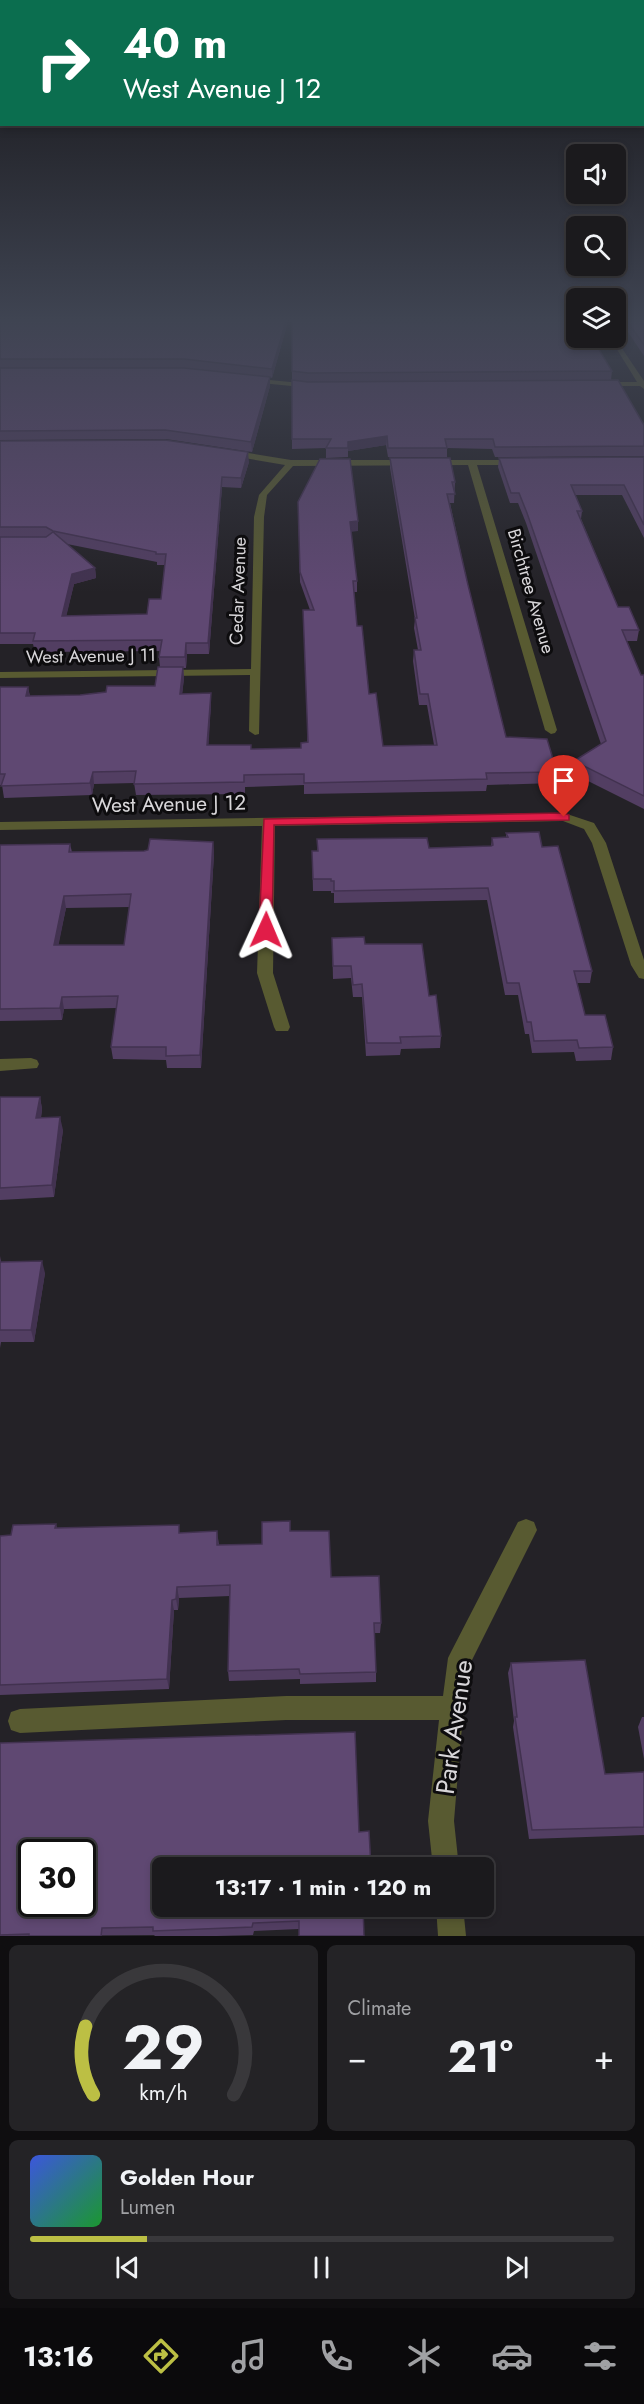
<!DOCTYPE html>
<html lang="en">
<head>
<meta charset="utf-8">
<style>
	:root { --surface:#1b1a1d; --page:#242326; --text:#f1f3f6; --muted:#a0a1a4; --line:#39383b; --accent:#bcbf44 }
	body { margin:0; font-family:Jost,sans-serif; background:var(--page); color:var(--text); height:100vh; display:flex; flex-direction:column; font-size:22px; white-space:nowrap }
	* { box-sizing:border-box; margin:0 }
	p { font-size:20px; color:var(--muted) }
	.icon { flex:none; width:33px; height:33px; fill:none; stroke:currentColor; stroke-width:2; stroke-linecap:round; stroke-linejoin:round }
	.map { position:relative; height:1936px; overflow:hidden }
	.side { display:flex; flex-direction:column; gap:9px; padding:9px; background:#0f0e10; flex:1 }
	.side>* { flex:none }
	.hud { position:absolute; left:0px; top:0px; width:645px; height:126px; box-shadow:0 3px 9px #0003,0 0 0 2px var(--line); background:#0b6e4f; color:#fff; overflow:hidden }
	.tools { position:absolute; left:566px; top:144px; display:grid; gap:12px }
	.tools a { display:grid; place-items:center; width:60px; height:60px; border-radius:9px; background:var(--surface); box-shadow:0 3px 9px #0003,0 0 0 2px var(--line); font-size:30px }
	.speed { position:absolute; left:18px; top:1839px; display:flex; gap:12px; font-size:30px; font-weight:700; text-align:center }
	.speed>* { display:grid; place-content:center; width:78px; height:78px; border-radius:50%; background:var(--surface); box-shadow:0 3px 9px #0003,0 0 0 2px var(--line); line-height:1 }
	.speed .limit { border:3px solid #111; border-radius:9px; background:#fff; color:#111 }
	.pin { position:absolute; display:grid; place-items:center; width:51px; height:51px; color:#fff; margin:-62px -26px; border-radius:50% 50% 50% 0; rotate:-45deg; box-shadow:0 0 6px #0007 }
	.pin .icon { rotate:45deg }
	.me { position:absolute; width:66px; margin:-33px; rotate:1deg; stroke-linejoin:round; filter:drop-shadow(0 0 4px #0008) }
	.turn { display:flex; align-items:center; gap:21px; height:126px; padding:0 24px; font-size:27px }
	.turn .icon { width:78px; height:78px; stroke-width:2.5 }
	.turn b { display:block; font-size:42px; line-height:51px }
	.big { font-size:45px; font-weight:700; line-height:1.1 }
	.side .widget { flex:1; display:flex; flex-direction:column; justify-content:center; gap:9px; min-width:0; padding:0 21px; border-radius:9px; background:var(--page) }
	.side .dial { align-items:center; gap:0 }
	.dial svg { height:156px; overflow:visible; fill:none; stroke:var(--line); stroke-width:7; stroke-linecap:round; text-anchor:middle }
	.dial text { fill:var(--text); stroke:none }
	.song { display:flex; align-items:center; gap:18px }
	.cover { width:72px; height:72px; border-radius:9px; background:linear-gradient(135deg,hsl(230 70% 55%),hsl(130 70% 35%)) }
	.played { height:6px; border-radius:3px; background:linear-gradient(90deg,var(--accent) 20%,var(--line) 20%) }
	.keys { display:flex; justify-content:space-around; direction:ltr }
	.heat { display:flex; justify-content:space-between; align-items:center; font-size:33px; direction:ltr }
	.side .tiles { flex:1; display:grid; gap:9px; grid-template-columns:1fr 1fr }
	.widget:last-child { grid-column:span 2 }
	.trip { position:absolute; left:152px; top:1857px; width:342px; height:60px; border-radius:9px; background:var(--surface); box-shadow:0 3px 9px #0003,0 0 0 2px var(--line); font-weight:700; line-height:60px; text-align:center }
	.tabs { display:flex; height:96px; justify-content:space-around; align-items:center; background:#0b0a0c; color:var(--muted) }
	.tabs .icon { width:42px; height:42px }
	.tabs .selected { color:var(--accent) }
	.tabs b { font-size:27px; color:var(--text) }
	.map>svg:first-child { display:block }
</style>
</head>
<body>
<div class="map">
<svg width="644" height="1936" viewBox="0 0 644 1936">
	<rect width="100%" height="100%" fill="#242227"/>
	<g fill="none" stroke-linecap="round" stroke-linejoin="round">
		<g fill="#585a31" fill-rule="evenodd">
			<rect x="615" y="323" width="29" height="4"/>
			<path d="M 615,338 L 644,381 L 644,389 L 640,386 L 602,386 L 598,384 L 602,382 L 637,382 L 610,338 Z"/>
			<path d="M 248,378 L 311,384 L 315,386 L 311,388 L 251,382 L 248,382 Z"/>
			<path d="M 230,450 L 291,460 L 521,460 L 521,464 L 518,465 L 477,465 L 557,730 L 555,733 L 551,734 L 545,730 L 468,465 L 293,466 L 267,495 L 264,517 L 259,734 L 255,735 L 249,731 L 250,675 L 0,678 L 0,672 L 251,669 L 254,517 L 259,495 L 285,465 L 227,455 L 226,453 Z"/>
			<path d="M 564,813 L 594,823 L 606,843 L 644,960 L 644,979 L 639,978 L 631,965 L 592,843 L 584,829 L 563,821 L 275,826 L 273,973 L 290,1027 L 288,1031 L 276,1031 L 274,1027 L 257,973 L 262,826 L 0,830 L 0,822 Z"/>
			<path d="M 31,1058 L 37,1060 L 39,1064 L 37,1068 L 0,1071 L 0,1059 Z"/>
			<path d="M 526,1519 L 534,1522 L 537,1530 L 472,1660 L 461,1736 L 454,1821 L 459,1868 L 433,1868 L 428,1821 L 439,1720 L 286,1720 L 20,1733 L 11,1730 L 8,1721 L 11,1712 L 20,1709 L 286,1696 L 443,1696 L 448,1658 L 452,1650 L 518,1522 Z"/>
			<path d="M 436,1906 L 463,1906 L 466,1936 L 438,1936 Z"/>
		</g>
	</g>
	<g fill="#523e62" fill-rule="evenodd">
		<path d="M 0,321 L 287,325 L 272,378 L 270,377 L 270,386 L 252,452 L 166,439 L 0,440 Z"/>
		<path d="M 292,321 L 524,321 L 350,323 L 612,371 L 611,380 L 644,425 L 644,456 L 495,457 L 492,449 L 447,448 L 447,457 L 388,457 L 386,445 L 348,451 L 348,457 L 326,458 L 326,448 L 292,449 Z"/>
		<path d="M 627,321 L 644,321 L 644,356 L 626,329 Z"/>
		<path d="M 0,441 L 249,462 L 241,488 L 222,487 L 209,654 L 187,654 L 186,668 L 183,668 L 184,678 L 182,694 L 211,693 L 211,704 L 208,745 L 251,749 L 301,748 L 307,742 L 310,610 L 300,582 L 298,502 L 358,521 L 358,531 L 351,531 L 357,581 L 357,592 L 354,592 L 357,626 L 369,694 L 383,746 L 434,745 L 427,705 L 419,705 L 413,661 L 414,650 L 418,650 L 414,628 L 415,619 L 390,468 L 390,458 L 455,482 L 454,503 L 450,503 L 468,585 L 506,737 L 557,772 L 555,783 L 487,785 L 486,791 L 304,794 L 304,785 L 245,787 L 245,794 L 136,795 L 134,783 L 94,784 L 92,795 L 4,798 L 2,785 L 0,785 L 0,687 L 28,687 L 30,696 L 80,695 L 155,686 L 160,667 L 159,657 L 160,651 L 35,652 L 33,644 L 0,644 ZM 67,544 L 157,562 L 157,565 L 165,565 L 161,599 L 147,614 L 66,616 L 74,584 L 96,578 L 95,568 Z"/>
		<path d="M 644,457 L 644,538 L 622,495 L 575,495 L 582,511 L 581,519 L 618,607 L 639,630 L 637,641 L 627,641 L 641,675 L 644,675 L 644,809 L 572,773 L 574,761 L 601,744 L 526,523 L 518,503 L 510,503 L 498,467 L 499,458 Z"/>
		<path d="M 506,833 L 542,847 L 592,971 L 590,983 L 577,983 L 585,1015 L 613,1047 L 611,1060 L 576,1061 L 574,1052 L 532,1053 L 529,1034 L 525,1034 L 518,995 L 505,995 L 487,900 L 334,903 L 334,893 L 331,893 L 331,891 L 313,891 L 312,851 L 317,851 L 317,839 L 429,848 L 491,846 L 492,838 L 506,838 Z"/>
		<path d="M 213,842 L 214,854 L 201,1068 L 167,1068 L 166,1060 L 113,1059 L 111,1047 L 117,1008 L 64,1009 L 62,1020 L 0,1021 L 0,845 L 70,844 L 72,852 L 144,851 ZM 130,907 L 124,945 L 58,945 L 66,908 Z"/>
		<path d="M 332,938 L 365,944 L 429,996 L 441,1036 L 440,1048 L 401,1049 L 400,1055 L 366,1056 L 362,997 L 353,997 L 351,978 L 333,979 Z"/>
		<path d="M 0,1097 L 40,1097 L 42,1109 L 41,1118 L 63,1130 L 54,1197 L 0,1200 Z"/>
		<path d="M 0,1256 L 1,1262 L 45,1273 L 34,1342 L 1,1342 L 0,1348 Z"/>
		<path d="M 56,1524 L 57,1528 L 180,1533 L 217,1531 L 219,1545 L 262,1544 L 290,1531 L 331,1577 L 381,1623 L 380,1633 L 374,1633 L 376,1672 L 376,1682 L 300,1684 L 300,1679 L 229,1681 L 228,1671 L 230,1596 L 179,1598 L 178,1610 L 174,1610 L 169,1689 L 0,1695 L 0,1536 L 11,1535 Z"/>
		<path d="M 511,1663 L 605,1774 L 644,1772 L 644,1835 L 529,1839 L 513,1727 L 514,1721 L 508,1673 Z"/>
		<path d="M 642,1717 L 644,1717 L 644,1759 L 638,1727 Z"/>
		<path d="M 0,1743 L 162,1868 L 363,1906 L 299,1929 L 254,1931 L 253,1935 L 217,1936 L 155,1936 L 154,1935 L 0,1936 Z"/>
	</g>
	<g fill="#423250">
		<path d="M 286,321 L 287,321 L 287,325 L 272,378 L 272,369 Z"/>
		<path d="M 270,377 L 270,386 L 252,452 L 251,442 Z"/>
		<path d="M 387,436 L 386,445 L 348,451 L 348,442 Z"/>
		<path d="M 248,452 L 249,462 L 241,488 L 241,478 Z"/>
		<path d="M 222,477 L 222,487 L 209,654 L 208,643 Z"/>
		<path d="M 358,521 L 358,531 L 350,532 L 350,522 Z"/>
		<path d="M 95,568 L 96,578 L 74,584 L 64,626 L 62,616 L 72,574 Z"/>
		<path d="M 186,643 L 187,654 L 186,668 L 185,657 Z"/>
		<path d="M 183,667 L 184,678 L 181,705 L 180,694 Z"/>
		<path d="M 28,687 L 30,698 L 26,696 Z"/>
		<path d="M 211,693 L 211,704 L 208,756 L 207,745 Z"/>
		<path d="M 93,772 L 94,784 L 92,795 L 90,783 Z"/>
		<path d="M 213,842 L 214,854 L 201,1068 L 200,1055 Z"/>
		<path d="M 64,896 L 66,908 L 56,958 L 54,945 Z"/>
		<path d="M 62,997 L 64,1009 L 62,1020 L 60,1008 Z"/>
		<path d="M 40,1097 L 42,1109 L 39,1130 L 36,1118 Z"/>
		<path d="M 60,1117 L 63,1130 L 54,1197 L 52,1185 Z"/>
		<path d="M 42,1261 L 45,1273 L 34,1342 L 31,1330 Z"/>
		<path d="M 177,1587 L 179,1598 L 178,1610 L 176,1599 Z"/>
		<path d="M 172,1600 L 174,1610 L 169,1689 L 167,1679 Z"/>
	</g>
	<g fill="#5f4872" stroke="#423250" stroke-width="1.5" fill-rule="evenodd">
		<path d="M 0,321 L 286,321 L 272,369 L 184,359 L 0,359 Z"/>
		<path d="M 292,321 L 348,321 L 350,323 L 576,321 L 576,338 L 592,338 L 612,371 L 308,373 L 292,371 Z"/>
		<path d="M 627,321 L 644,321 L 644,345 Z"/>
		<path d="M 0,368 L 184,368 L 270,377 L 251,442 L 165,430 L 0,431 Z"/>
		<path d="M 292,380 L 308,382 L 618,380 L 644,425 L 644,446 L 495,447 L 493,439 L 445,439 L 447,448 L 388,448 L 387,436 L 348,442 L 348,448 L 326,448 L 331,439 L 292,439 Z"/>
		<path d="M 165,440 L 248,452 L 241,478 L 222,477 L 208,643 L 186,643 L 185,657 L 159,657 L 162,640 L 33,641 L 35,633 L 0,633 L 0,537 L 46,537 L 53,532 L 95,568 L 72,574 L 62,616 L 147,614 L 149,599 L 161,599 L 166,554 L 156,554 L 156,552 L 53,531 L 46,527 L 0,527 L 0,441 Z"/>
		<path d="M 644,457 L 644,525 L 624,485 L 571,485 L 582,511 L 577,511 L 618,607 L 629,607 L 639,630 L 622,630 L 641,675 L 644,675 L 644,796 L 574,761 L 606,741 L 527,513 L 519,493 L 511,493 L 499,458 Z"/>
		<path d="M 390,458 L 450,458 L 455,482 L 452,482 L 455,494 L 447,494 L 468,585 L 506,737 L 547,739 L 557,772 L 486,773 L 487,779 L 304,783 L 304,774 L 244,775 L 244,782 L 134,784 L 136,771 L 93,772 L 90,783 L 1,786 L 5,774 L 0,774 L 0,687 L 28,687 L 26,696 L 80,695 L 106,692 L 107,686 L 155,686 L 158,667 L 183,667 L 180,694 L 211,693 L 207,745 L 251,745 L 251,749 L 301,748 L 301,743 L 308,742 L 303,610 L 314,610 L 300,572 L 298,502 L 320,459 L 350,459 L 358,521 L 350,522 L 357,581 L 353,581 L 357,626 L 362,626 L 369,694 L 376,693 L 383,746 L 437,745 L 428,694 L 420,694 L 414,650 L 421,650 L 415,618 L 417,618 Z"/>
		<path d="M 539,832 L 542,847 L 558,846 L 592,971 L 574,971 L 585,1015 L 605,1015 L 613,1047 L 579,1048 L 577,1040 L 534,1041 L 531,1022 L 527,1022 L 519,983 L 507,983 L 488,888 L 334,891 L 334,881 L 331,881 L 331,879 L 313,879 L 312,851 L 318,851 L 317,839 L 427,838 L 429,848 L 491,846 L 493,845 L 492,838 L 508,837 L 506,833 Z"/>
		<path d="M 150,839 L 213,842 L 200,1055 L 166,1056 L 166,1047 L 111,1047 L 118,996 L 62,997 L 60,1008 L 0,1009 L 0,845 L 70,844 L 69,852 L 144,851 L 148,850 ZM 131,894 L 124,945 L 54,945 L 64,896 Z"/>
		<path d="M 364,937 L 365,944 L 422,944 L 429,996 L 436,995 L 441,1036 L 400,1037 L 401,1043 L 367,1043 L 362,984 L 353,985 L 351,966 L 333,966 L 332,938 Z"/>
		<path d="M 0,1097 L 40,1097 L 36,1118 L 60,1117 L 52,1185 L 0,1188 Z"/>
		<path d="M 42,1261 L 31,1330 L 0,1330 L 0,1262 Z"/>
		<path d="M 290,1521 L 290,1531 L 329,1531 L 331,1577 L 379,1576 L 381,1623 L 374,1623 L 376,1672 L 300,1674 L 299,1669 L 228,1671 L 230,1585 L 177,1587 L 176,1599 L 172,1600 L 167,1679 L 0,1685 L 0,1536 L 11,1535 L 13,1525 L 56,1524 L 55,1528 L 179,1525 L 179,1533 L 217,1531 L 217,1545 L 262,1544 L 262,1522 Z"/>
		<path d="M 585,1660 L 605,1774 L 644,1772 L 644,1827 L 532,1830 L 515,1717 L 517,1717 L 511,1663 Z"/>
		<path d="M 355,1732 L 359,1832 L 369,1831 L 371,1868 L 162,1868 L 162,1906 L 363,1906 L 364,1936 L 299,1936 L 299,1921 L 253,1923 L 252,1927 L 153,1931 L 153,1927 L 102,1928 L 101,1936 L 29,1936 L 29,1934 L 0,1935 L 0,1743 ZM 32,1852 L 82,1852 L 82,1904 L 32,1904 Z"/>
	</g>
	<linearGradient id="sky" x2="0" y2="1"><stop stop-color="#141315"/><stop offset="0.54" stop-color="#3f4452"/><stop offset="1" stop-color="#3f4452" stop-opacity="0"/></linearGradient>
	<rect width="644" height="592" fill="url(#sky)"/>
	<path fill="#e11d48" stroke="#92132f" stroke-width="1.5" d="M 564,813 L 569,815 L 569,820 L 274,825 L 272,930 L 266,934 L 259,930 L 264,819 Z"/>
	<g text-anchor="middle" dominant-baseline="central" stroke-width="6" stroke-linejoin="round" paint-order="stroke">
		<g font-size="18" fill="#d8d6d9" stroke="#0d0c0e">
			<text transform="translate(238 591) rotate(-88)">Cedar Avenue</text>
			<text transform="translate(531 591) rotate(74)">Birchtree Avenue</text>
			<text transform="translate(91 656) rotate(-1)">West Avenue J 11</text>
		</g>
		<g font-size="21" fill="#d8d6d9" stroke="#0d0c0e">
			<text transform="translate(169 804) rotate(-1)">West Avenue J 12</text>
		</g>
		<g font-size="26" fill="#d8d6d9" stroke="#0d0c0e">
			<text transform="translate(454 1727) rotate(-82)">Park Avenue</text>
		</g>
	</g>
</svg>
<div class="tools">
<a><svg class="icon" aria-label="sound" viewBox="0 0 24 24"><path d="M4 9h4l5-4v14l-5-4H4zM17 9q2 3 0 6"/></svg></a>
<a><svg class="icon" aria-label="search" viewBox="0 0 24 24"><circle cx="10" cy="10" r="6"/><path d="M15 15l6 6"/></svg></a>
<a><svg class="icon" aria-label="layers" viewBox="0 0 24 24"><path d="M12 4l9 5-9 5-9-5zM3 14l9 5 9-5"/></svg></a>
</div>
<div class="speed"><div class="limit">30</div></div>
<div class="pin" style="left:564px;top:817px;background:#d93025"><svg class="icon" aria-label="arrive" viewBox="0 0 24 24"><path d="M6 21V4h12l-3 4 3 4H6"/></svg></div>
<svg class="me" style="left:266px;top:930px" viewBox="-20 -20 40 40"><path d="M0-17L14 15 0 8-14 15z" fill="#e11d48" stroke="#fff" stroke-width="4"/></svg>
<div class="trip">13:17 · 1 min · 120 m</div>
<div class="hud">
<div class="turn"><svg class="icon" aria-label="right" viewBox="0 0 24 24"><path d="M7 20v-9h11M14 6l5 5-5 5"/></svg><div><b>40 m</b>West Avenue J 12</div></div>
</div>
</div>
<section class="side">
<div class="tiles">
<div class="widget dial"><svg viewBox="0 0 100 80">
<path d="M14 69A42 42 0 1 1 86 69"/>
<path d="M14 69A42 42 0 0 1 10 34" stroke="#bcbf44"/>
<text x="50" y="56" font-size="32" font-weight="700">29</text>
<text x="50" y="72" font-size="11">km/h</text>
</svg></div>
<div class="widget"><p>Climate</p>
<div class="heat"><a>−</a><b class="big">21°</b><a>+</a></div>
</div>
<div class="widget">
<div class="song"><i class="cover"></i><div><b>Golden Hour</b><p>Lumen</p></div></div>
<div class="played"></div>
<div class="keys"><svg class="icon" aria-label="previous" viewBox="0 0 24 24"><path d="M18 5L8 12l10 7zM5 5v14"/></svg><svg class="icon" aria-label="pause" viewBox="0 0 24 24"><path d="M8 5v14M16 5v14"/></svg><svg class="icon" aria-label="next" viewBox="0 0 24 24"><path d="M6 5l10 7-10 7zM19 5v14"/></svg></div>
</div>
</div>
</section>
<nav class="tabs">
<b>13:16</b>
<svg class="icon selected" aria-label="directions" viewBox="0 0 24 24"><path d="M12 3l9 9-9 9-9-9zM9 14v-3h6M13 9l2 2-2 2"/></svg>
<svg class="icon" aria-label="music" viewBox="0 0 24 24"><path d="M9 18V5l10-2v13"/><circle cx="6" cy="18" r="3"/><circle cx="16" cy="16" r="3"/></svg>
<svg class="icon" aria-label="phone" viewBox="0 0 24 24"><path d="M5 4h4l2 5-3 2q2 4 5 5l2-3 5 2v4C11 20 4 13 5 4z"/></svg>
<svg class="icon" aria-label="climate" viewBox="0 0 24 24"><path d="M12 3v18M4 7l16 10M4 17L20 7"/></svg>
<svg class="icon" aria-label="car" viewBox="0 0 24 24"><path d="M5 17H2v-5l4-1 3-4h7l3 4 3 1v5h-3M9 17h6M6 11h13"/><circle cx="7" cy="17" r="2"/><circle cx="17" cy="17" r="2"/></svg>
<svg class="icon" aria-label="filters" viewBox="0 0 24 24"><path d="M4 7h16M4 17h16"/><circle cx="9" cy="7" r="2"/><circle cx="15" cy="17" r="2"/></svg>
</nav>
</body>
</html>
